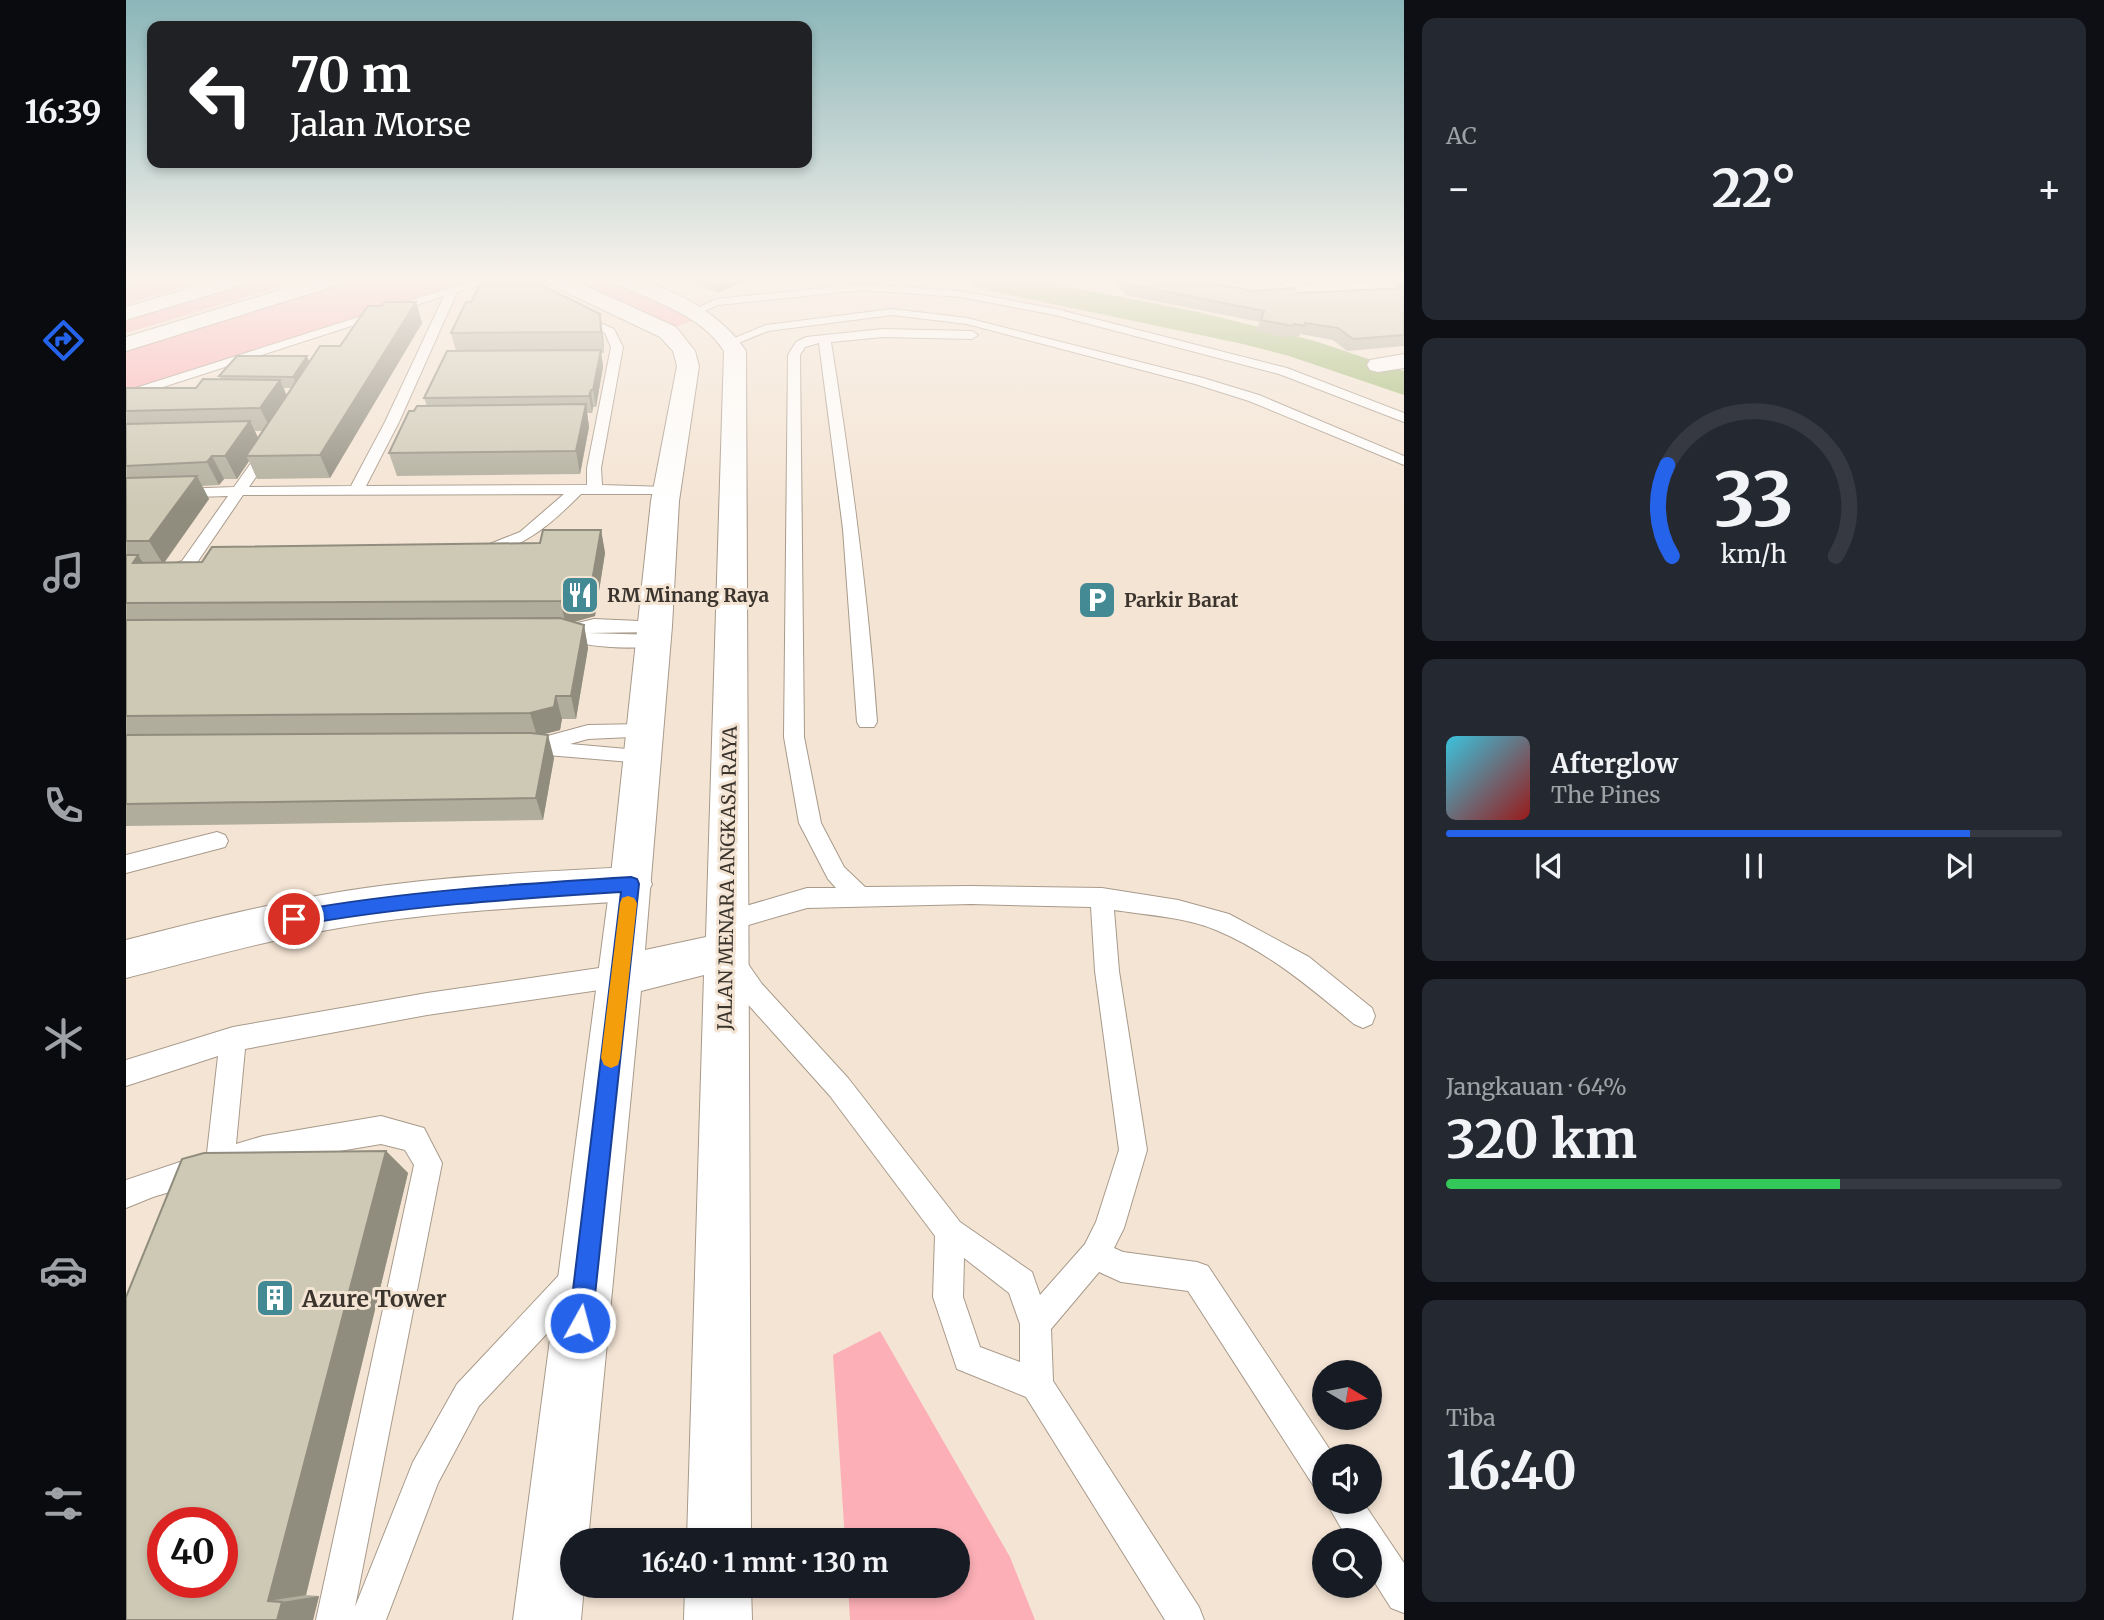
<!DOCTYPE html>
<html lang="id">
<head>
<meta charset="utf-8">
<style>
	:root { --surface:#171b24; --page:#242831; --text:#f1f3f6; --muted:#9ea1a6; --line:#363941; --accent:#2563eb }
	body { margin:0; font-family:Merriweather,serif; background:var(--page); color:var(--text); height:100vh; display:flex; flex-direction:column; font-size:26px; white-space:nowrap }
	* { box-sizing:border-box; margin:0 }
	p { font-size:23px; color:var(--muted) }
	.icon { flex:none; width:38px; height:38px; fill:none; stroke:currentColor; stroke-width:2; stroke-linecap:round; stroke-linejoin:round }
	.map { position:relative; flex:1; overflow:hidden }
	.side { display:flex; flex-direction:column; gap:18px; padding:18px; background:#0d0f14; width:700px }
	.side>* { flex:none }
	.top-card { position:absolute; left:21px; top:21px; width:665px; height:147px; border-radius:14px; box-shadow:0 4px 10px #0003; background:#202124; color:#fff; overflow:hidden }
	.needle { width:46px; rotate:100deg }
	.tools { position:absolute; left:1186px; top:1360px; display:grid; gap:14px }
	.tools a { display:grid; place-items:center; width:70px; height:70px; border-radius:50%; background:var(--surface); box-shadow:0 4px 10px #0003; font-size:35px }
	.speed { position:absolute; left:21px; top:1507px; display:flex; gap:14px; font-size:35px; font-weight:700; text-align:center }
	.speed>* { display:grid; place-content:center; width:91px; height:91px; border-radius:50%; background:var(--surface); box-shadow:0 4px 10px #0003; line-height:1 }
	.speed .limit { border:10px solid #d22; background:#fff; color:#111 }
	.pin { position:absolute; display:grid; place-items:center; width:60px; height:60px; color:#fff; margin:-30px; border:4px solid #fff; border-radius:50%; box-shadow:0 2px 7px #0007 }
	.me { position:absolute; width:77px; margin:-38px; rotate:7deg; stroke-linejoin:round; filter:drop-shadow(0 0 5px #0008) }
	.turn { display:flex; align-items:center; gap:24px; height:147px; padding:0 28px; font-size:32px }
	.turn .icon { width:91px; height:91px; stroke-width:2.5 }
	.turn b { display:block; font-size:49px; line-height:60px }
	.big { font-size:52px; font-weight:700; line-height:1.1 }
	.side .tile { flex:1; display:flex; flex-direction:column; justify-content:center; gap:10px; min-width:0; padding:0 24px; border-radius:14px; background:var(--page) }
	.side .dial { align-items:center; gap:0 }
	.dial svg { height:182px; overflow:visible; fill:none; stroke:var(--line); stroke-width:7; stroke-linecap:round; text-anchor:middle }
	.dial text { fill:var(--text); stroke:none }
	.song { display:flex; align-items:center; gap:21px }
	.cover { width:84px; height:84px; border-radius:10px; background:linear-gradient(135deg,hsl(190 70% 55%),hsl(0 70% 35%)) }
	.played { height:7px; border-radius:4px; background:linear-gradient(90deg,var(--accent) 85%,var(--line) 85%) }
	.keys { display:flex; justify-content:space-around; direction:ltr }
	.heat { display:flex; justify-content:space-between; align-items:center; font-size:38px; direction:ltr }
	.charge { height:10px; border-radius:5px; background:linear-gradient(90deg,#34c759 64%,var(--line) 0) }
	.trip { position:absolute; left:434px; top:1528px; width:410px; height:70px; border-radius:35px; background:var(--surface); box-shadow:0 4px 10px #0003; font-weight:700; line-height:70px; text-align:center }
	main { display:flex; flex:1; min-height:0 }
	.menu { display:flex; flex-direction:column; width:126px; justify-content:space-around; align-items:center; background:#090b0e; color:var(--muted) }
	.menu .icon { width:49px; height:49px }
	.menu .active { color:var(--accent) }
	.menu b { font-size:32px; color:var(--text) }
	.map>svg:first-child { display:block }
</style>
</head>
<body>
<main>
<nav class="menu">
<b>16:39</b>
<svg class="icon active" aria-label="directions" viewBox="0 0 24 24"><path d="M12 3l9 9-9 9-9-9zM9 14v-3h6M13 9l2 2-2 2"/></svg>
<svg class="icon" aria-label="music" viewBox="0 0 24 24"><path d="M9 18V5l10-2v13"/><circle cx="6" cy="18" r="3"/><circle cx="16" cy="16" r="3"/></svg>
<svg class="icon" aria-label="phone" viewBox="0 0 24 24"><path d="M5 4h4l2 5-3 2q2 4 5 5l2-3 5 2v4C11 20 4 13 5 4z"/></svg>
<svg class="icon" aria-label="climate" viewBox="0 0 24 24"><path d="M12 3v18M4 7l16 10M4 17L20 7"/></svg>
<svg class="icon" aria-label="car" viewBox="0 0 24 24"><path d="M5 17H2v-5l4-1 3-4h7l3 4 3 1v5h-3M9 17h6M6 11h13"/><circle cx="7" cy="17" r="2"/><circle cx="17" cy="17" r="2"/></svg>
<svg class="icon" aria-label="filters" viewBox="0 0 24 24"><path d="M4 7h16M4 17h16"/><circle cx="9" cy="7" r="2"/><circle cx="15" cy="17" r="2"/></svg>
</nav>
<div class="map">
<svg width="1278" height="1620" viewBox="0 0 1278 1620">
	<rect width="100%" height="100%" fill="#f4e4d4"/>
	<g fill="#fcafb6">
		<path d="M 18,280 L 81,280 L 0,304 L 0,285 Z"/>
		<path d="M 114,280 L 175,280 L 0,333 L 0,314 Z"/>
		<path d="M 207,280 L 375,280 L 358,281 L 0,395 L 0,344 Z"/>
		<path d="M 431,280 L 497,280 L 573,318 L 541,330 Z"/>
		<path d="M 754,1331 L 884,1557 L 909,1620 L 724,1620 L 722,1586 L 831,1586 L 831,1540 L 719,1540 L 707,1355 Z"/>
	</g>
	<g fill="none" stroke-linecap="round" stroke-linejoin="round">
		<path fill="#a0b972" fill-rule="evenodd" d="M 844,280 L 908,280 L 1072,312 L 1189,341 L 1278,371 L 1278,395 L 1163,356 L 1117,344 L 860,290 L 849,287 Z"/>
		<defs>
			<g id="service">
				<path d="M 349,280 L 387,282 L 382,285 L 358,284 L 331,292 L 273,422 L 240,486 L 461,485 L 461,468 L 485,347 L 479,333 L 448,318 L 446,316 L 452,313 L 488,329 L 497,347 L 475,468 L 476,485 L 541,487 L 548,491 L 546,494 L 455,494 C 427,522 402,545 362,555 L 354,550 L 356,547 L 394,532 L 438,494 L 117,495 L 68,567 L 40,576 L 0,576 L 0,566 L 40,567 L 56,561 L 102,496 L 0,499 L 0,491 L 108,487 L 137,446 L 142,445 L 149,449 L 123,487 L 225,486 L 259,422 L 318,296 L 0,399 L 0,391 Z"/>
				<path d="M 736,284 L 835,291 L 930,309 L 1161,368 L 1278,413 L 1278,422 L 1153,374 L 929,315 L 835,297 L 736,290 L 592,305 L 567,316 L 561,313 L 590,299 Z"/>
				<path d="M 766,309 L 841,318 L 1077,378 L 1133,395 L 1278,456 L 1278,465 L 1123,401 L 1069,384 L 841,324 L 766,315 L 642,331 L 605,346 L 599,342 L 640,325 Z"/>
				<path d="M 757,329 L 846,331 L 852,335 L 846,339 L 757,337 L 705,342 C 725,468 742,594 751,722 L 748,727 L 734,727 L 731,722 L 717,529 L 693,343 L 679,347 L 674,355 L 678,737 L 695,823 L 718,867 L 739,887 L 845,886 L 976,888 L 1052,900 L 1103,914 L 1183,957 L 1246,1008 L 1249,1016 L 1246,1024 L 1237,1028 L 1228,1024 C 1186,989 1141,951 1090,930 C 1058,917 1021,915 988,910 L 993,971 L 1021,1150 L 998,1228 L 988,1248 L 997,1252 L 1071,1262 L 1082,1266 L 1208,1456 L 1199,1456 L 1199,1490 L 1187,1485 L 1062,1291 L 995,1282 L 973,1272 L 925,1329 L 927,1381 L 1073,1607 L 1078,1620 L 1039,1620 L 900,1397 L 831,1369 L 807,1297 L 809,1236 L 704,1096 L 618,1000 L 595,961 L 599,954 L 607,950 L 615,954 L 636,984 L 722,1078 L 834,1222 L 906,1272 L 914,1295 L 959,1244 L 970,1222 L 993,1150 L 969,971 L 965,907 L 845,904 L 681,908 L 612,928 L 593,920 L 590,913 L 593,906 L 601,903 L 613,908 L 681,888 L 710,888 L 702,879 L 673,823 L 658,737 L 662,355 L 670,342 L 680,337 ZM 838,1258 L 883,1293 L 894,1324 L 894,1362 L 854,1347 L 837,1297 Z"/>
				<path d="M 468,619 L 536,622 L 539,626 L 536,630 L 530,632 L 462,633 L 529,635 L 538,641 C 528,654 435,646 424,633 L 427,629 Z"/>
				<path d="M 519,724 L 526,726 L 529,731 L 526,736 L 462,739 L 444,744 L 524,751 L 527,756 L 524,761 L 517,763 L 397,753 L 390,751 L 387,746 L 390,741 L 407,740 L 462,725 Z"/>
				<path d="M 91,832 L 99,835 L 102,841 L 99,847 L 0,873 L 0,855 Z"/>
				<path d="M 494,965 L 503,968 L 506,976 L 503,984 L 494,987 L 301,1015 L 119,1049 L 110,1144 L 137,1136 L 255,1116 L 298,1128 L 316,1163 L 229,1607 L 287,1462 L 331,1384 L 436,1272 L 447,1268 L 458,1272 L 462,1283 L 458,1294 L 353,1406 L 312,1483 L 260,1620 L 190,1620 L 288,1165 L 279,1150 L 255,1144 L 137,1164 L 27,1197 L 0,1208 L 0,1180 L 81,1153 L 92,1056 L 0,1086 L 0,1060 L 107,1027 L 301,993 Z"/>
				<path d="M 1200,1502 L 1237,1502 L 1278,1563 L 1278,1613 L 1265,1608 L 1244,1575 L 1244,1540 L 1222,1540 Z"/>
			</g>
			<g id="minor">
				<path d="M 1153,280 L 1175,280 L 1187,292 L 1184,296 L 1170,296 Z"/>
				<path d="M 1278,354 L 1278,368 L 1252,372 L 1244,370 L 1241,365 L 1244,360 Z"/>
				<path d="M 505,867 L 520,872 L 526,884 L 520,896 L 505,901 C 408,907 309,911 213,928 C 141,940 71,960 0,978 L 0,940 C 71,922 141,904 213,892 C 310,876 408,872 505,867 Z"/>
			</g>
			<g id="tertiary">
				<path d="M 420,280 L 447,280 L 550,327 L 569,351 L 573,366 L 553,501 L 546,626 L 519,950 L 580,937 L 598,351 C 576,315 527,301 490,284 L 487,280 C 496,280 507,279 515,281 C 554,291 599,318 620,351 L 625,1540 L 561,1540 L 578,975 L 515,991 L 462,1540 L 446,1540 L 446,1586 L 458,1586 L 455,1620 L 387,1620 L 484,884 L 525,501 L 551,366 L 547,351 L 534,337 L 423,284 Z"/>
				<path d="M 1045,280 L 1088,280 L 1123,287 L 1278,280 L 1278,290 L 1123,299 L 1055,286 Z"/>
				<path d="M 559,1586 L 625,1586 L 626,1620 L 558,1620 Z"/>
			</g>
			<g id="secondary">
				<path d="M 91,280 L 123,280 L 120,284 L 0,320 L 0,307 Z"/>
				<path d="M 187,280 L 218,280 L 215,284 L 0,351 L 0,337 Z"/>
			</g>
		</defs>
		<use href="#service" stroke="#a89a8b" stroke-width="2"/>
		<use href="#minor" stroke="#a89a8b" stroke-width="2"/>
		<use href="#tertiary" stroke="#a89a8b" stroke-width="2"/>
		<use href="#secondary" stroke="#a89a8b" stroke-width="2"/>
		<use href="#service" fill="#fff" fill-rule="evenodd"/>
		<use href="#minor" fill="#fff" fill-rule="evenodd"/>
		<use href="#tertiary" fill="#fff" fill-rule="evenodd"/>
		<use href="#secondary" fill="#fff" fill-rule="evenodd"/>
	</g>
	<g fill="#b0ad9c" fill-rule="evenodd">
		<path d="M 561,280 L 623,280 L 591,293 Z"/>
		<path d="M 988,280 L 1071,280 L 1127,291 L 1172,293 L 1268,289 L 1271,283 L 1278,281 L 1278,346 L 1221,351 L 1207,340 L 1174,334 L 1173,337 L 1164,335 L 1162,338 L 1130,331 L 1134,322 L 999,295 Z"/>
		<path d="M 1103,280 L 1148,280 L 1146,283 L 1123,284 Z"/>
		<path d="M 290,302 L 296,323 L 204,478 L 131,479 L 123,461 L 111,479 L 98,479 L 93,485 L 76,486 L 83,499 L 39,562 L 76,562 L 414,543 L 475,530 L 479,553 L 469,616 L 448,622 L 458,625 L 462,648 L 450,719 L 436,719 L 434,730 L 418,734 L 428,758 L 417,820 L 0,826 L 0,388 L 70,388 L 95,379 L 93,376 L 183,362 L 214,346 L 256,306 ZM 158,388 L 165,388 L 161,396 ZM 129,431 L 137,431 L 132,438 Z"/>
		<path d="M 474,314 L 477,335 L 478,353 L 475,353 L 477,367 L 470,407 L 467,407 L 466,413 L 461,413 L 463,427 L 454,474 L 271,476 L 263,453 L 301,406 L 298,398 L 330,351 L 325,333 Z"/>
		<path d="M 260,1151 L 282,1173 L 180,1595 L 193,1596 L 187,1620 L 0,1620 Z"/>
	</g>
	<g fill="#908d7f">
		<path d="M 607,280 L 623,280 L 591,293 L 590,286 Z"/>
		<path d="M 290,302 L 296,323 L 204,478 L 194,455 Z"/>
		<path d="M 474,314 L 477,335 L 478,353 L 475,332 Z"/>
		<path d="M 475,350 L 477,367 L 470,407 L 467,390 Z"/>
		<path d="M 181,356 L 185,367 L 172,388 L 167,377 Z"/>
		<path d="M 154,380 L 163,402 L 145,430 L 134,408 Z"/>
		<path d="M 465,390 L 467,407 L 466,413 L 463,396 Z"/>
		<path d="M 460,404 L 463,427 L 454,474 L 450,451 Z"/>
		<path d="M 124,421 L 135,444 L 120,456 L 123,461 L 111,479 L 99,456 Z"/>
		<path d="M 86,456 L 98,479 L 93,485 L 81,462 Z"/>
		<path d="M 71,476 L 83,499 L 37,564 L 23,541 Z"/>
		<path d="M 475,530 L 479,553 L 469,616 L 440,624 L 434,601 Z"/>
		<path d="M 12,555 L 27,579 L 7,563 Z"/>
		<path d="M 458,625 L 462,648 L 450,719 L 445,696 Z"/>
		<path d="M 430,696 L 436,719 L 434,730 L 411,736 L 404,713 Z"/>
		<path d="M 422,735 L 428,758 L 417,820 L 410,798 Z"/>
		<path d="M 260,1151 L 282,1173 L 180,1595 L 142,1601 Z"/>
		<path d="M 193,1596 L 187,1620 L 151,1620 L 156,1602 Z"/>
	</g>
	<g fill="#cdc9b5" stroke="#908d7f" stroke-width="2" fill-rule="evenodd">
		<path d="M 357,280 L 405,280 L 474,314 L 475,332 L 325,333 L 340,302 L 345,302 Z"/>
		<path d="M 576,280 L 607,280 L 590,286 Z"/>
		<path d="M 999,280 L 1071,280 L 1127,291 L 1168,288 L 1172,293 L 1278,288 L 1278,335 L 1227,339 L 1212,328 L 1179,323 L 1178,326 L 1168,324 L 1167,326 L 1135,320 L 1138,311 L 1002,284 Z"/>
		<path d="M 1278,281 L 1278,287 L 1271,283 Z"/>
		<path d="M 259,302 L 290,302 L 194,455 L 120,456 L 194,346 L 214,346 L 242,306 L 256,306 Z"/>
		<path d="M 475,350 L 467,390 L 465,390 L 463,396 L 298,398 L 321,351 Z"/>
		<path d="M 111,356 L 181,356 L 167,377 L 93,376 Z"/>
		<path d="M 77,379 L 154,380 L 134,408 L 0,411 L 0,388 L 70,388 Z"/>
		<path d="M 460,404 L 450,451 L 263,453 L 283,411 L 288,411 L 291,406 Z"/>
		<path d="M 124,421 L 99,456 L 86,456 L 81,462 L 0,466 L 0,424 Z"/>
		<path d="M 71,476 L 23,541 L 0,541 L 0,478 Z"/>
		<path d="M 417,530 L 475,530 L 464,593 L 434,601 L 0,603 L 0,555 L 12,555 L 7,563 L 76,562 L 86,547 L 414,543 Z"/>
		<path d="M 434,618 L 458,625 L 445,696 L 430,696 L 428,707 L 404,713 L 0,716 L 0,620 Z"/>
		<path d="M 405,733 L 422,735 L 410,798 L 0,804 L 0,735 Z"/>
		<path d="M 260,1151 L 142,1601 L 156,1602 L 151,1620 L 0,1620 L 0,1297 L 56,1159 L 78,1153 ZM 37,1522 L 96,1522 L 96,1582 L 37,1582 Z"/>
	</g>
	<linearGradient id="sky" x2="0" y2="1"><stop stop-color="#8bb6b9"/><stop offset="0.55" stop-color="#faf3ec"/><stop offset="1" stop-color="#faf3ec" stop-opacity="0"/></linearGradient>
	<rect width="1278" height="507" fill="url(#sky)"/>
	<path fill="#2563eb" stroke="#184099" stroke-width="2" d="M 505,877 L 511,879 L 513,884 L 466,1323 L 463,1332 L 454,1335 L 446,1332 L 443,1323 L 495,892 C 385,899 277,906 168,926 L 162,924 L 159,919 L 162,913 L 168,911 C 280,891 392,884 505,877 Z"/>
	<path fill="#f59e0b" d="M 502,896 L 508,898 L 511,903 L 494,1058 L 492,1065 L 485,1068 L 478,1065 L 475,1058 L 494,903 L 496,898 Z"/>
	<defs>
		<symbol id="restaurant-square" viewBox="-11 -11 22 22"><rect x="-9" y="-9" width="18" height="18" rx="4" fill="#438a94" stroke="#f4e4d4"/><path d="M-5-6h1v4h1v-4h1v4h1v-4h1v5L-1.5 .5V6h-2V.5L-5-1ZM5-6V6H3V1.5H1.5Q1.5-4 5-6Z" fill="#fff"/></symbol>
		<symbol id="parking-square" viewBox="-11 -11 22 22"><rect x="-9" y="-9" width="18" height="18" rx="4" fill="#438a94" stroke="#f4e4d4"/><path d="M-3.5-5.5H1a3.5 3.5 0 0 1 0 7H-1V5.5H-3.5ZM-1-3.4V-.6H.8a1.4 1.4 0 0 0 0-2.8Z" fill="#fff"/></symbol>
		<symbol id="building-square" viewBox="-11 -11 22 22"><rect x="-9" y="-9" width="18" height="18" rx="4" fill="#438a94" stroke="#f4e4d4"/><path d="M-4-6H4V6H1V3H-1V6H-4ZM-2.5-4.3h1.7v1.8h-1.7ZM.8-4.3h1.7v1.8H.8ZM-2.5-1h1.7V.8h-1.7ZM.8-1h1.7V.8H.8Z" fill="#fff"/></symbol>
	</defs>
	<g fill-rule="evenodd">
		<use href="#restaurant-square" x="432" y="573" width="44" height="44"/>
		<use href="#parking-square" x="949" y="578" width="44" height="44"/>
		<use href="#building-square" x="127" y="1276" width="44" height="44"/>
	</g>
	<g text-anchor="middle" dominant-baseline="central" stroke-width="6" stroke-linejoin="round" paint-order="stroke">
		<g font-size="19" font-weight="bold" fill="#3a342d" stroke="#f4e4d4" text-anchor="start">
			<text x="481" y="595">RM Minang Raya</text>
			<text x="998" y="600">Parkir Barat</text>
		</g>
		<g font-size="19" fill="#3a342d" stroke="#f4e4d4">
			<text transform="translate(601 878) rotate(-89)">JALAN MENARA ANGKASA RAYA</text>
		</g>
		<g font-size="23" font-weight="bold" fill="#3a342d" stroke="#f4e4d4" text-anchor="start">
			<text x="176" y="1298">Azure Tower</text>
		</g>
	</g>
</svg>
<div class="tools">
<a><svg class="needle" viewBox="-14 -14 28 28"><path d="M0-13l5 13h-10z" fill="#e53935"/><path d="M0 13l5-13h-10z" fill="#9ea1a6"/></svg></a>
<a><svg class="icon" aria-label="sound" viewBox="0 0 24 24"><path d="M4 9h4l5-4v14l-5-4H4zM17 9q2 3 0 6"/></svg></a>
<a><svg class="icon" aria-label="search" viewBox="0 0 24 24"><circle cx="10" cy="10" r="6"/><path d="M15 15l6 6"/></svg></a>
</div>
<div class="speed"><div class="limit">40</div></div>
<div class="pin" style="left:168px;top:919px;background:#d93025"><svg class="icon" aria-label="arrive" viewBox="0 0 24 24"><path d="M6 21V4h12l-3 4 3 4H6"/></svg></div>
<svg class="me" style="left:454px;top:1323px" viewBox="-20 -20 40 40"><circle r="17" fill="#2563eb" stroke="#fff" stroke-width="3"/><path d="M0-11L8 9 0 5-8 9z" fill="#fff"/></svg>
<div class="trip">16:40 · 1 mnt · 130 m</div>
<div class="top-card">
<div class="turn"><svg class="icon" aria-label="left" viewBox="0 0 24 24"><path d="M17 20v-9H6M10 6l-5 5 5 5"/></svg><div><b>70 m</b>Jalan Morse</div></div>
</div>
</div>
<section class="side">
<div class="tile"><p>AC</p>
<div class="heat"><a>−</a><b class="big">22°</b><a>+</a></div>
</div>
<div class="tile dial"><svg viewBox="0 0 100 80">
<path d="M14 69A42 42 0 1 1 86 69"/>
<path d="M14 69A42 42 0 0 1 12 29" stroke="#2563eb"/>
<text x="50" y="56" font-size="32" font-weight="700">33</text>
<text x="50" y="72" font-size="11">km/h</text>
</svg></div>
<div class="tile">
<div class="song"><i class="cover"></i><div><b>Afterglow</b><p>The Pines</p></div></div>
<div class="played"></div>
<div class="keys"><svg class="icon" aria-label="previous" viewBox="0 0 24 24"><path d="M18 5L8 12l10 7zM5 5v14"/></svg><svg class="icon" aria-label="pause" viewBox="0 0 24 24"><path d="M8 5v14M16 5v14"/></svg><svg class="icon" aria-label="next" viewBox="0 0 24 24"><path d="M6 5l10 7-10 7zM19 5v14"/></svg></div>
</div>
<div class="tile"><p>Jangkauan · 64%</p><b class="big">320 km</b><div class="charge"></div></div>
<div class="tile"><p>Tiba</p><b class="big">16:40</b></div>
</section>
</main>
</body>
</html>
